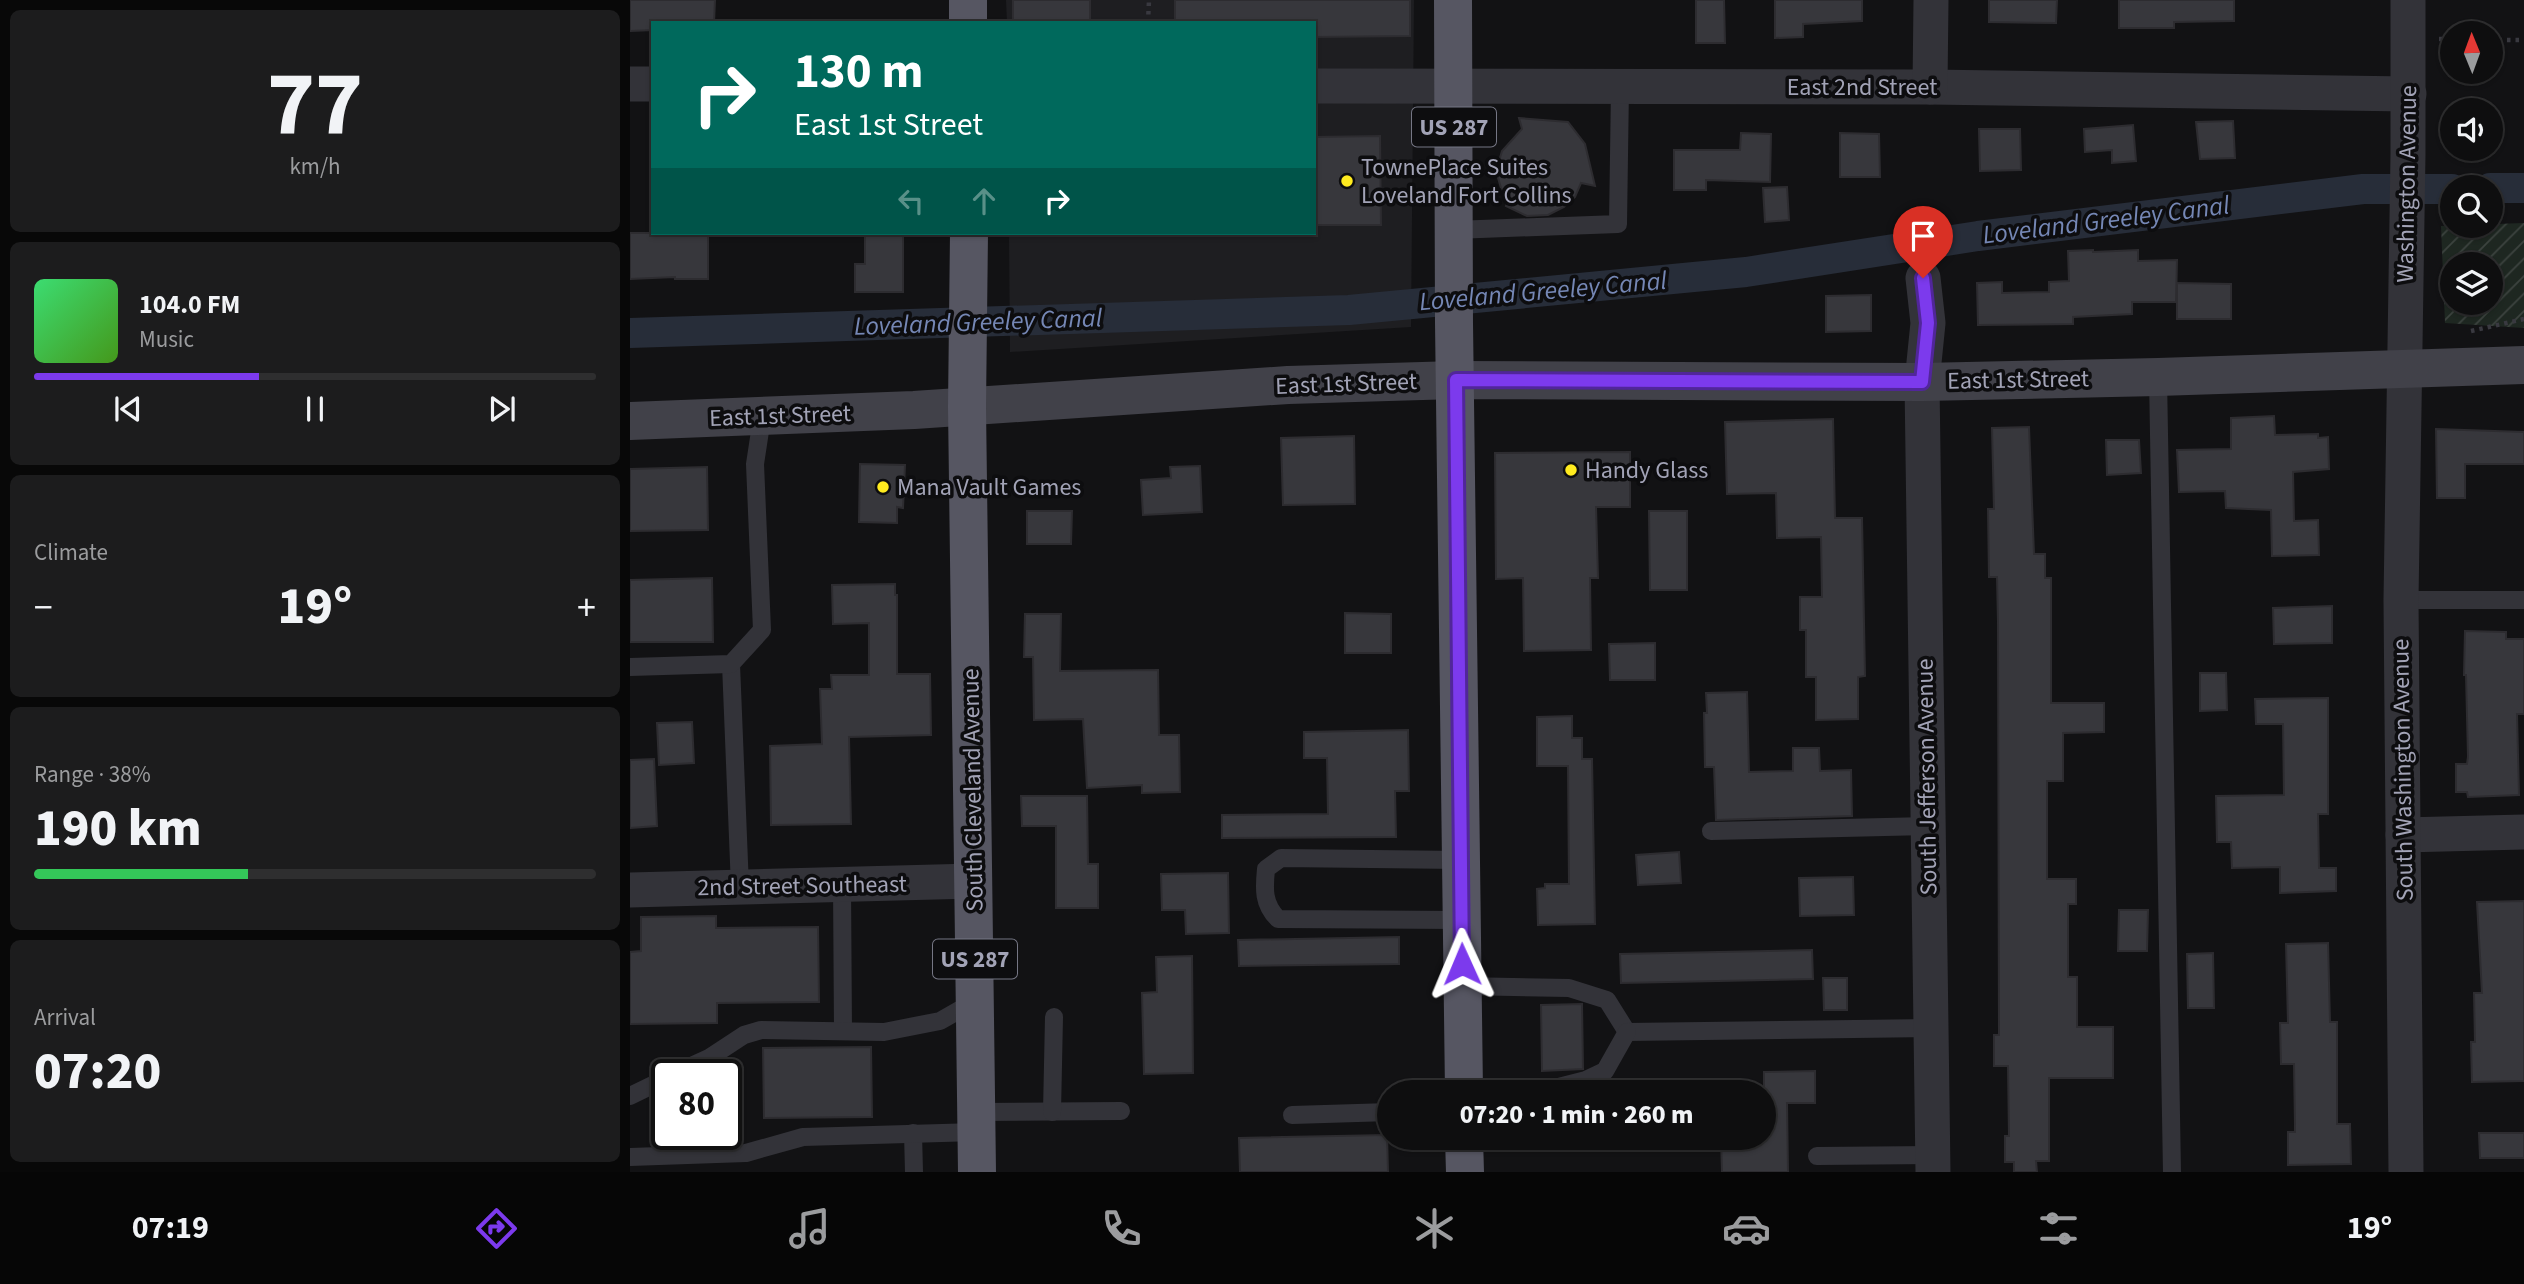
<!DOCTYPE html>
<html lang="en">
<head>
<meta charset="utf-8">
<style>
	:root { --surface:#0e0e0f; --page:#1c1c1d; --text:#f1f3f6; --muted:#9b9c9e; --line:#2e2e2f; --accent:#7c3aed }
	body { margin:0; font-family:"Source Sans 3",sans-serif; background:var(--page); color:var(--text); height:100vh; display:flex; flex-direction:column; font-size:26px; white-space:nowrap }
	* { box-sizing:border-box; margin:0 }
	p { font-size:23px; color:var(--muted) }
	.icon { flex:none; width:38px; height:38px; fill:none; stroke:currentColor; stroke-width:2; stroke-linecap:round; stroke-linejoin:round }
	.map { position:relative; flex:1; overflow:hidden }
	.side { display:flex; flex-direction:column; gap:10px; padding:10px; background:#080808; width:630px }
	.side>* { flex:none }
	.hud { position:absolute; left:21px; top:21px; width:665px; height:214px; border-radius:0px; box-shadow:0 2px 5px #0004,0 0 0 2px var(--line); background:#00695c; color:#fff; overflow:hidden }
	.needle { width:46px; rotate:359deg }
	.fabs { position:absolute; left:1810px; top:21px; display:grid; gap:14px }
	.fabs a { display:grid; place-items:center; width:63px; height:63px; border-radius:50%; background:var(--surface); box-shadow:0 2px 5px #0004,0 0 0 2px var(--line); font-size:35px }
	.speed { position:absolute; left:21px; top:1059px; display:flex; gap:14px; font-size:35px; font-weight:700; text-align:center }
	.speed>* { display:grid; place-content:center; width:91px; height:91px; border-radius:50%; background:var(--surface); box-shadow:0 2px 5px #0004,0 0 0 2px var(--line); line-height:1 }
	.speed .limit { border:4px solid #111; border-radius:10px; background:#fff; color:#111 }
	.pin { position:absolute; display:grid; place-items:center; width:60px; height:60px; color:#fff; margin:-72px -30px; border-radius:50% 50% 50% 0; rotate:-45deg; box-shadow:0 0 7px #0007 }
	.pin .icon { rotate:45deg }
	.me { position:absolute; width:77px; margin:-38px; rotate:359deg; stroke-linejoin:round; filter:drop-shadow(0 0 5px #0008) }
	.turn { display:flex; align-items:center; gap:24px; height:147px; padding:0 28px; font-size:32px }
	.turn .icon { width:91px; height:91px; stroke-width:2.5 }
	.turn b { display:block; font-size:49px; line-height:60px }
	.lanes { display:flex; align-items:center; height:66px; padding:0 28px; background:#0003; justify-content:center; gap:35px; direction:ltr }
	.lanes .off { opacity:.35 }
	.big { font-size:52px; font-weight:800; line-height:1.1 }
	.side .tile { flex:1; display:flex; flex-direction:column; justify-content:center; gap:10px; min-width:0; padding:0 24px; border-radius:10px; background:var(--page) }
	.side .dial { align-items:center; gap:0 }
	.dial b { font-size:91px; line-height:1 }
	.song { display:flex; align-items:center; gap:21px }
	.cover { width:84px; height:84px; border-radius:10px; background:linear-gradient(135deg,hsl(140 70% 55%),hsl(100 70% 35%)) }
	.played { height:7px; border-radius:4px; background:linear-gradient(90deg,var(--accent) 40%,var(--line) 40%) }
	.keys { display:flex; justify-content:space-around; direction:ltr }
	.heat { display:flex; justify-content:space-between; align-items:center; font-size:38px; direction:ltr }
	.charge { height:10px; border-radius:5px; background:linear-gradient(90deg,#34c759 38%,var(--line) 0) }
	.trip { position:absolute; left:747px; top:1080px; width:399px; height:70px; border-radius:35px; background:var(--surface); box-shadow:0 2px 5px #0004,0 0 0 2px var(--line); font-weight:800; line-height:70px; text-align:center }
	.dock { display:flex; height:112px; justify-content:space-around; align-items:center; background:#060606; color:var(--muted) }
	.dock .icon { width:49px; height:49px }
	.dock .current { color:var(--accent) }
	.dock b { font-size:32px; color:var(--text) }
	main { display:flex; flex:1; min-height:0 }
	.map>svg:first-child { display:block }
</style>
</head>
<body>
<main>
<section class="side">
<div class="tile dial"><b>77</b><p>km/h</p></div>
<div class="tile">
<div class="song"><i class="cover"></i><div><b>104.0 FM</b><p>Music</p></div></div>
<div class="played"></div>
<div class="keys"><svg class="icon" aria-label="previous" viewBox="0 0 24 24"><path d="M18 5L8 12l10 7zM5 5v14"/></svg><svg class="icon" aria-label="pause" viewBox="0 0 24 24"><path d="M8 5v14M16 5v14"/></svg><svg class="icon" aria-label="next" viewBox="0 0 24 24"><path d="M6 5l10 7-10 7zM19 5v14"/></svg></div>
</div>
<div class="tile"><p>Climate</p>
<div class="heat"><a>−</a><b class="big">19°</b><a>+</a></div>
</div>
<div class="tile"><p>Range · 38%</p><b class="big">190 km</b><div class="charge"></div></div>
<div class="tile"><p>Arrival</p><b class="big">07:20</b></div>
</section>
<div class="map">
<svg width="1894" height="1172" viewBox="0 0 1894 1172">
	<defs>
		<pattern id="garden-furrows" width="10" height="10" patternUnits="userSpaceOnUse" patternTransform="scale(1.75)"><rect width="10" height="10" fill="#1e2721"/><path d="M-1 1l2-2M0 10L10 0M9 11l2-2" fill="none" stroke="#3c433f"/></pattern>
	</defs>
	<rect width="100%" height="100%" fill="#121214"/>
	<path fill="#1e1e21" d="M 376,0 L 784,0 L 781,327 L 380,352 L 379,233 L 684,233 L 684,23 L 377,23 Z"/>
	<path fill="url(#garden-furrows)" fill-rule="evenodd" d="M 1894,223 L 1894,328 L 1815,323 L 1811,226 ZM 1822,264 L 1860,264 L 1860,303 L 1822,303 Z"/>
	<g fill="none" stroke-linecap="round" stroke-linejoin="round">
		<g stroke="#272d39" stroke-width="30">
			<path d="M 1860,188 L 1894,188"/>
			<path d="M 0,333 L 719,310 L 1116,272 L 1348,236 L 1733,189 L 1822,189"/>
		</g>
	</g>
	<g fill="#37373c" stroke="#2d2c30" stroke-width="2">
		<path d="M 0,0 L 85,0 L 84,23 L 23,23 L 23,30 L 0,31 Z"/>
		<rect x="383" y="0" width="77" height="23"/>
		<path d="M 545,0 L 780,0 L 780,36 L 684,37 L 684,23 L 545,23 Z"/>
		<path d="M 1066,0 L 1094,0 L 1095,43 L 1066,43 Z"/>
		<path d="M 1145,0 L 1232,0 L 1232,21 L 1173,24 L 1173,37 L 1145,38 Z"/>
		<path d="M 1359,0 L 1427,0 L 1426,23 L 1359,22 Z"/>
		<path d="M 1489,0 L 1604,0 L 1604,21 L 1544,22 L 1544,28 L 1489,28 Z"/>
		<path d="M 889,118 L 938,122 L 955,144 L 965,186 L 951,183 L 945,197 L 934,207 L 918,215 L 897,216 L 876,206 L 879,199 L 871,188 L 866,171 L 872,151 L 892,129 Z"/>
		<path d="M 1603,121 L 1605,158 L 1570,159 L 1566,122 Z"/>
		<path d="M 1503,125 L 1506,161 L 1482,163 L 1482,150 L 1455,152 L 1454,129 Z"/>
		<path d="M 1349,129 L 1390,129 L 1391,170 L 1350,171 Z"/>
		<path d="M 1111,133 L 1141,134 L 1140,182 L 1076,180 L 1076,190 L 1044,190 L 1044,150 L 1110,150 Z"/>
		<path d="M 1210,133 L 1249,134 L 1250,177 L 1210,177 Z"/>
		<path d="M 750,136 L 751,225 L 684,225 L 684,137 Z"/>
		<path d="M 1157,187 L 1159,220 L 1135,222 L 1133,188 Z"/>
		<path d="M 0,233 L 78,233 L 78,279 L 45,279 L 45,277 L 0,279 Z"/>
		<path d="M 235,233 L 273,233 L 273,292 L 225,292 L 225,264 L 235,264 Z"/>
		<path d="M 1463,250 L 1463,252 L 1508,250 L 1508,261 L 1547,260 L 1546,302 L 1502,302 L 1502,314 L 1443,317 L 1443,324 L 1348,325 L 1347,283 L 1372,282 L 1372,293 L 1419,292 L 1419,282 L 1439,281 L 1438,251 Z"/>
		<path d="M 1547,283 L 1601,284 L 1601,319 L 1547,319 Z"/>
		<path d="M 1241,295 L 1241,331 L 1196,332 L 1196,296 Z"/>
		<path d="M 1644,416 L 1645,435 L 1688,434 L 1688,438 L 1698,437 L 1699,469 L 1663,472 L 1664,521 L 1688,520 L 1689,555 L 1642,556 L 1641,510 L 1596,508 L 1595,491 L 1549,492 L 1547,450 L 1601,449 L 1601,418 Z"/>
		<path d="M 1203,419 L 1205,518 L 1232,518 L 1235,676 L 1228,677 L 1228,719 L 1186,720 L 1186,677 L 1176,677 L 1176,630 L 1170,630 L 1170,597 L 1192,597 L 1191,537 L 1147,538 L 1146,493 L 1097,494 L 1095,422 Z"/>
		<path d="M 1399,427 L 1404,554 L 1415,554 L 1415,578 L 1421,578 L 1421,703 L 1474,703 L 1474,732 L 1433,733 L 1433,781 L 1417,781 L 1417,879 L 1446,879 L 1446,904 L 1438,904 L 1438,977 L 1447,977 L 1447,1027 L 1483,1027 L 1483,1078 L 1419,1078 L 1419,1161 L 1406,1161 L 1407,1172 L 1384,1172 L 1384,1162 L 1375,1162 L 1375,1136 L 1379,1136 L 1378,1066 L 1364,1066 L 1364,1035 L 1369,1035 L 1368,622 L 1367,577 L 1359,577 L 1358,509 L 1364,509 L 1362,428 Z"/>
		<path d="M 1806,429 L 1894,432 L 1894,464 L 1835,464 L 1835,498 L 1807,498 Z"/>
		<path d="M 724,436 L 725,504 L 653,505 L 651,438 Z"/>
		<path d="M 1476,440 L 1509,440 L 1511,473 L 1477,475 Z"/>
		<path d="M 1000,452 L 1000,507 L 966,507 L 968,578 L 960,578 L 961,650 L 894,651 L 893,578 L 866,579 L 865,453 Z"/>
		<path d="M 230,464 L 275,465 L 273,508 L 267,507 L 267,523 L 229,522 Z"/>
		<path d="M 570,466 L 572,512 L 513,515 L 511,480 L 541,478 L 540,467 Z"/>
		<path d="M 77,467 L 78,530 L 0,531 L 0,469 Z"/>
		<path d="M 397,511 L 442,511 L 441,544 L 397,544 Z"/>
		<path d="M 1019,511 L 1057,511 L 1057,590 L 1020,590 Z"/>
		<path d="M 82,578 L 83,642 L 0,642 L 0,580 Z"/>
		<path d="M 265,584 L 265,595 L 267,595 L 267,674 L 300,674 L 301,735 L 219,737 L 221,824 L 141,825 L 140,746 L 192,744 L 190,689 L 202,689 L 201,675 L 239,675 L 239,623 L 203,624 L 202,585 Z"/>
		<path d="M 1702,606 L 1702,643 L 1644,644 L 1643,608 Z"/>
		<path d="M 715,613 L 761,614 L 761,653 L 715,653 Z"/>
		<path d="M 395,614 L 431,614 L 430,671 L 528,670 L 529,735 L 549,735 L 550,792 L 512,793 L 512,785 L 457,788 L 453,719 L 404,720 L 403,657 L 394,657 Z"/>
		<path d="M 1835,631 L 1876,632 L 1876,639 L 1894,639 L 1894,714 L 1887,714 L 1889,795 L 1838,797 L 1837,792 L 1826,792 L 1826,764 L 1837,764 L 1838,757 L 1836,675 L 1834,675 Z"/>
		<path d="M 1025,643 L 1025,680 L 980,680 L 979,644 Z"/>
		<path d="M 1570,673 L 1596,673 L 1597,710 L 1570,711 Z"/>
		<path d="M 1117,692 L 1119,772 L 1163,771 L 1163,748 L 1189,748 L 1190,771 L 1221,770 L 1222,816 L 1086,820 L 1084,767 L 1075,767 L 1074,713 L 1077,713 L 1076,693 Z"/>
		<path d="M 1698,698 L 1698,814 L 1688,814 L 1689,868 L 1706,868 L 1706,891 L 1650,893 L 1650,867 L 1602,868 L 1601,842 L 1587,842 L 1586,796 L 1654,795 L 1653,724 L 1626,724 L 1625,699 Z"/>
		<path d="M 942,716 L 942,738 L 952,738 L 952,759 L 962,759 L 965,924 L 908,925 L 907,889 L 915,888 L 915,884 L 939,884 L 938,766 L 907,766 L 907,717 Z"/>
		<path d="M 62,722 L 64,763 L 29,765 L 27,723 Z"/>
		<path d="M 778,730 L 779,791 L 765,791 L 766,837 L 592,838 L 592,815 L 698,814 L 697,758 L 674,758 L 674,732 Z"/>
		<path d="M 24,759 L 27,826 L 0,828 L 0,760 Z"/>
		<path d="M 391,796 L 457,796 L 458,864 L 468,864 L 468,908 L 426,908 L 426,826 L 392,826 Z"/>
		<path d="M 1049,852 L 1051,883 L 1008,885 L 1006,855 Z"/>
		<path d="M 598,873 L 599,933 L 556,934 L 555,910 L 532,910 L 531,874 Z"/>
		<path d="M 1223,877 L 1224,915 L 1170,916 L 1169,878 Z"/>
		<path d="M 1894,901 L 1894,1081 L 1842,1082 L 1841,1042 L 1845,1042 L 1844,993 L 1852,993 L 1847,902 Z"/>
		<path d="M 1489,910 L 1518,910 L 1517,951 L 1488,951 Z"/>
		<path d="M 86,916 L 86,928 L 188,927 L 189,1002 L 87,1003 L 87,1023 L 0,1024 L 0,952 L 11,951 L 11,917 Z"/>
		<path d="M 769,937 L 769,964 L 609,966 L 608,940 Z"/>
		<path d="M 1698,943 L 1700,1022 L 1707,1022 L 1707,1124 L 1720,1124 L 1721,1164 L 1658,1165 L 1658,1132 L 1665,1132 L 1665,1125 L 1664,1064 L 1651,1064 L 1650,1023 L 1658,1023 L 1656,944 Z"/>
		<path d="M 1182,950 L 1183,979 L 991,983 L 990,954 Z"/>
		<path d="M 1583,953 L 1584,1008 L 1558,1008 L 1557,954 Z"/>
		<path d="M 562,956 L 563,1073 L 514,1074 L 512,993 L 527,992 L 526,957 Z"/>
		<path d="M 1193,978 L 1217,978 L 1217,1010 L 1194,1010 Z"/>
		<path d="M 952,1004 L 953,1069 L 912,1071 L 911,1005 Z"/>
		<path d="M 241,1047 L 242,1117 L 134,1118 L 133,1048 Z"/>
		<path d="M 1185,1071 L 1185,1103 L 1157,1103 L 1158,1172 L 1092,1172 L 1091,1138 L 1134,1138 L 1134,1072 Z"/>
		<path d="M 1849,1133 L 1894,1133 L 1894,1158 L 1850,1158 Z"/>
		<path d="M 757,1135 L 758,1172 L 610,1172 L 609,1138 Z"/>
	</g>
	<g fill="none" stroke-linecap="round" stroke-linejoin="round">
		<g stroke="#393940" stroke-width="4.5" stroke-dasharray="3.5 5" stroke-linecap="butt">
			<path d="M 518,23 L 519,0"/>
			<path d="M 1809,39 L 1822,39"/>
			<path d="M 1860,40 L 1894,40"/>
			<path d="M 1841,331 L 1894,319"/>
		</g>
		<g stroke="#333339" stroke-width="18">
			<path d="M 824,230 L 988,224 L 990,87"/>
			<path d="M 1528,377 L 1542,1172"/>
			<path d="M 1771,600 L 1894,600"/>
			<path d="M 101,664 L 110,887"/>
			<path d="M 0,667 L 101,664 L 132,630 L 125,464 L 132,418"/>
			<path d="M 1081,831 L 1298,826"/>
			<path d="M 831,860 L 651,858 L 636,869 C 634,889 633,904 648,919 L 832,920"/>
			<path d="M 212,884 L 213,1031"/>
			<path d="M 832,986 L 939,988 L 977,1000 L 997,1032"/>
			<path d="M 997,1032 L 1301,1028"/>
			<path d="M 44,1074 L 79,1058 L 114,1035 L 131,1030 L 254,1032 L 310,1021 L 345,1001"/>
			<path d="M 909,1092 L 956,1080 L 975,1071 L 997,1032"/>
			<path d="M 0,1096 L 37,1078"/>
			<path d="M 347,1112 L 491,1111"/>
			<path d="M 422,1112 L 424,1017"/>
			<path d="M 662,1115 L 760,1112"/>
			<path d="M 283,1133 L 284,1172"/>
			<path d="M 1187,1156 L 1303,1155"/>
			<path d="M 0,1157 L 116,1153 L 173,1137 L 347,1132"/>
		</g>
		<g stroke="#333339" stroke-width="35">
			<path d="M 0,84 L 23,84"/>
			<path d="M 684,86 L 1300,87 L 1779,94"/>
			<path d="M 1300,87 L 1301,0"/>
			<path d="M 1293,278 L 1298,323 L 1292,382 L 1303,1172"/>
			<path d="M 1773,835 L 1894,832"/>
			<path d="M 0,890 L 344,881"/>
			<path d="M 1776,1172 L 1771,600 L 1778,154 L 1778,0"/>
		</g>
		<path stroke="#414149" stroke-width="38" d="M 0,421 L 284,410 L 658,385 L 826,380 L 1292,382 L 1528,377 L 1894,365"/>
		<g stroke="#565662" stroke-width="38">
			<path d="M 338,0 L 338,23"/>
			<path d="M 823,0 L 824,323 L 834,1092"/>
			<path d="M 339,233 L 337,407 L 347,1172"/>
			<path d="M 834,1138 L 835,1172"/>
		</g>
	</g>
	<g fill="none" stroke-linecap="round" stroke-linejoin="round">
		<defs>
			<path id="route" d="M 832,964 L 826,380 L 1292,382 L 1298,323 L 1293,278"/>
		</defs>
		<use href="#route" stroke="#51269a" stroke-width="18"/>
		<use href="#route" stroke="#7c3aed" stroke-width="12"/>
	</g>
	<g fill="#ffeb1f" stroke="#0d0d0f" stroke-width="2.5">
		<circle cx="717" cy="181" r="7"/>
		<circle cx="941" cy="470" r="7"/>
		<circle cx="253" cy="487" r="7"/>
	</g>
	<g text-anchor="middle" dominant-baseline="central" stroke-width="7" stroke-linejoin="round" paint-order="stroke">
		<g fill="#0d0d0f" stroke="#757684" stroke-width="2">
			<rect x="782" y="107.5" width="84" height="39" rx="5"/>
			<rect x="303" y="939.5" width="84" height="39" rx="5"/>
		</g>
		<g font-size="23" font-weight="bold" fill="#a2a3b6">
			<text x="824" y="127">US 287</text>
			<text x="345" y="959">US 287</text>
		</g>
		<g font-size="24" fill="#a2a3b6" stroke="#0d0d0f">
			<text x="1232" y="87">East 2nd Street</text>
			<text transform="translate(1777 184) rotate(-89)">Washington Avenue</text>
			<text transform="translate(1388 380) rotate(-1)">East 1st Street</text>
			<text transform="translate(716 384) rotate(-2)">East 1st Street</text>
			<text transform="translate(150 416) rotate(-2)">East 1st Street</text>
			<text transform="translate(1773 770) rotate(-91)">South Washington Avenue</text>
			<text transform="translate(1297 777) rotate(-91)">South Jefferson Avenue</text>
			<text transform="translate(343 790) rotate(-91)">South Cleveland Avenue</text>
			<text transform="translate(172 886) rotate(-1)">2nd Street Southeast</text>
		</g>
		<g font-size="24" fill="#a2a3b6" stroke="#0d0d0f" text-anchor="start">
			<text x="731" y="167">TownePlace Suites<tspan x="731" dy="28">Loveland Fort Collins</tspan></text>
			<text x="955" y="470">Handy Glass</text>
			<text x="267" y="487">Mana Vault Games</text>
		</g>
		<g font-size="26" font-style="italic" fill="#7587b5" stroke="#0d0d0f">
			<text transform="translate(1476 220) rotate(-7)">Loveland Greeley Canal</text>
			<text transform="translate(913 291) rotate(-5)">Loveland Greeley Canal</text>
			<text transform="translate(348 322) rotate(-2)">Loveland Greeley Canal</text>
		</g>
	</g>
</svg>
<div class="fabs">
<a><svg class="needle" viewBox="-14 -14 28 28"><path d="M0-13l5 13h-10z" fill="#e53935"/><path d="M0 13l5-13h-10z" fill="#9b9c9e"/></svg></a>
<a><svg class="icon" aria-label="sound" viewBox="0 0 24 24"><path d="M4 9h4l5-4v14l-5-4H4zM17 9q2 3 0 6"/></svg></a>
<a><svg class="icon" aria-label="search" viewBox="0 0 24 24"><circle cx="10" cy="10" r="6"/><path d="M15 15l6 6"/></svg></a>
<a><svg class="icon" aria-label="layers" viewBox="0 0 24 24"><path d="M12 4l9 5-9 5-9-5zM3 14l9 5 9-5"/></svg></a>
</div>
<div class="speed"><div class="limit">80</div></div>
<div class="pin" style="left:1293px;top:278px;background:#d93025"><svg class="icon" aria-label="arrive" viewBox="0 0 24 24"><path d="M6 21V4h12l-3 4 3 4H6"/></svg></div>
<svg class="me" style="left:832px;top:964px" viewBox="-20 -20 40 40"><path d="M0-17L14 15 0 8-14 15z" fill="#7c3aed" stroke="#fff" stroke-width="4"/></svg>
<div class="trip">07:20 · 1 min · 260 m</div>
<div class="hud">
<div class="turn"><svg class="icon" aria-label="right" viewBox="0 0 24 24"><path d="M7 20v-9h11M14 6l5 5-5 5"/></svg><div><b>130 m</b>East 1st Street</div></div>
<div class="lanes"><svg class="icon off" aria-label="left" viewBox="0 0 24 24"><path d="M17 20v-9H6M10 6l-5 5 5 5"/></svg><svg class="icon off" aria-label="ahead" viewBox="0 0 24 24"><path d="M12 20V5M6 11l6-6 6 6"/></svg><svg class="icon" aria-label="right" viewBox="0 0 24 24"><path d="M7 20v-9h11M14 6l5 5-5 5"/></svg></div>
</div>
</div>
</main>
<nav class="dock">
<b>07:19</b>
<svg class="icon current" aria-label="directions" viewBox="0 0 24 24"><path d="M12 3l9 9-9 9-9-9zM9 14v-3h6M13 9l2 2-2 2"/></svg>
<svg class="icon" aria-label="music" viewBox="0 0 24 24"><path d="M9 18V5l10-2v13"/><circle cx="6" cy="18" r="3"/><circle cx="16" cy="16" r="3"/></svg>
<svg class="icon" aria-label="phone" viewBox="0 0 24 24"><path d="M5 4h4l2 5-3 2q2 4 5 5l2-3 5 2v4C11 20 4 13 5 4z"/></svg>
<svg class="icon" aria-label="climate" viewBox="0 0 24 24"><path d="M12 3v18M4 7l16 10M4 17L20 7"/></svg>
<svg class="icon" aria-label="car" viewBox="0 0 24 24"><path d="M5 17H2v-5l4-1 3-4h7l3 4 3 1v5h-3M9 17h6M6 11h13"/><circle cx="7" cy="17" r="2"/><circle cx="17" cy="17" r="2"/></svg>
<svg class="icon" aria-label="filters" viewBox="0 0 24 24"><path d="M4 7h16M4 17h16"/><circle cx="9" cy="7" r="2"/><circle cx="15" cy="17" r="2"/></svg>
<b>19°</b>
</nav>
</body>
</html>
